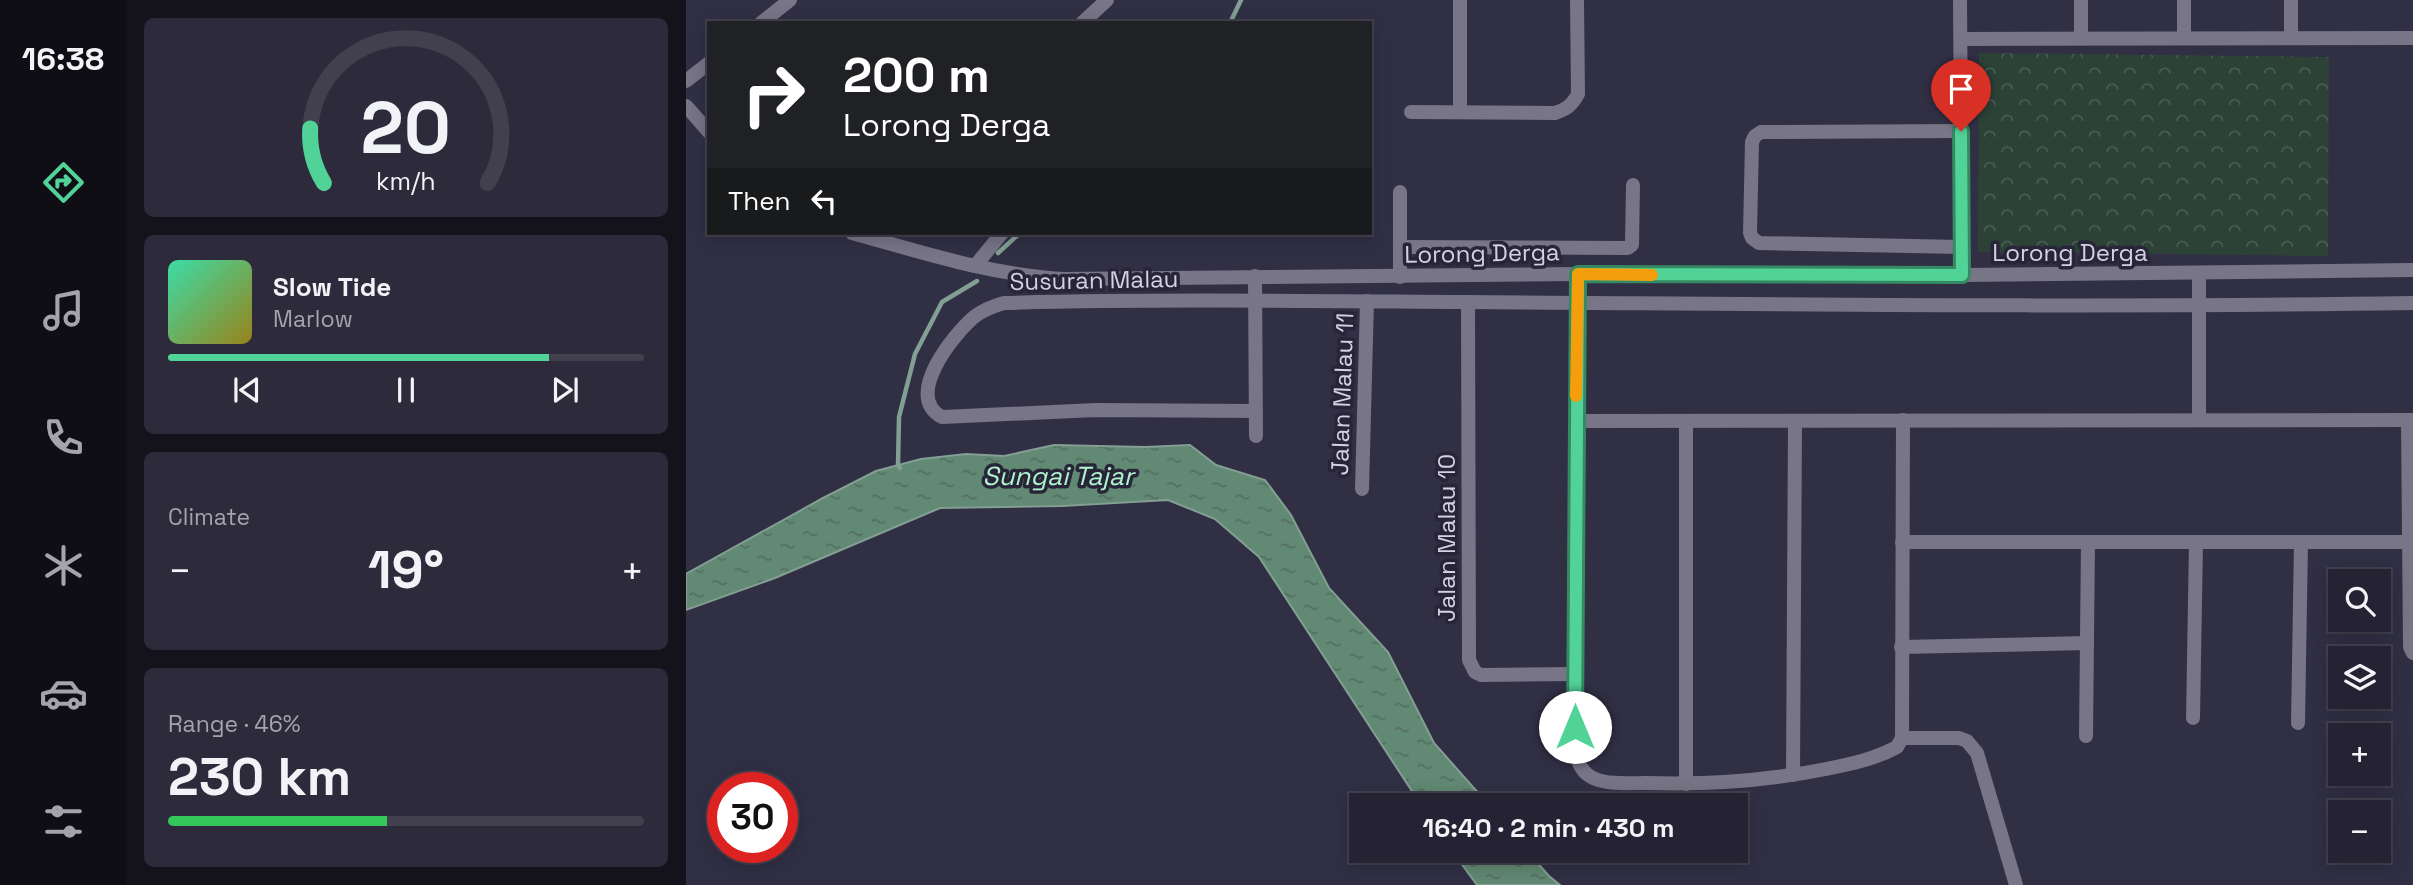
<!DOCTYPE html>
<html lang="en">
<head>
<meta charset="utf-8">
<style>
	:root { --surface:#252333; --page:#2d2b3b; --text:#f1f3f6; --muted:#a3a4ac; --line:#42404e; --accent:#51d398 }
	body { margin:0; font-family:"Space Grotesk",sans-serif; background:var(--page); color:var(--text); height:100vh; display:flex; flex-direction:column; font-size:26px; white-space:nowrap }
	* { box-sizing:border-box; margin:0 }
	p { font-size:23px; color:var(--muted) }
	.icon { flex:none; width:38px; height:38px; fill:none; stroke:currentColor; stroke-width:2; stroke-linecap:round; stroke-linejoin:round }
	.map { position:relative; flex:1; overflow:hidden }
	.drawer { display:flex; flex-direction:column; gap:18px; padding:18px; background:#14131c; width:560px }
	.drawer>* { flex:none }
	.banner { position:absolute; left:21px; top:21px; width:665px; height:214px; border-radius:0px; box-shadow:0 4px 18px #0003,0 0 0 2px var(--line); background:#202124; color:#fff; overflow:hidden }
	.buttons { position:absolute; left:1642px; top:569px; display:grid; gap:14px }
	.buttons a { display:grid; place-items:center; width:63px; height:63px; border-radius:0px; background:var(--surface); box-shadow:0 4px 18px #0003,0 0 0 2px var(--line); font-size:35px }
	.speed { position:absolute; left:21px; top:772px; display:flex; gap:14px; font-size:35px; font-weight:700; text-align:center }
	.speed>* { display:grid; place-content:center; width:91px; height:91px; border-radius:50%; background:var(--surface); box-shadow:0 4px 18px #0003,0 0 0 2px var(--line); line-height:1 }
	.speed .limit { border:10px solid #d22; background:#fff; color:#111 }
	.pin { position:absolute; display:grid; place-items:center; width:60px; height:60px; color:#fff; margin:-72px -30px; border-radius:50% 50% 50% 0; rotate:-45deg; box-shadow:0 0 7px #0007 }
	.pin .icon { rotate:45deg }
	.me { position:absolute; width:77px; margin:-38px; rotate:0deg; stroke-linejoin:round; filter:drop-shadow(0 0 5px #0008) }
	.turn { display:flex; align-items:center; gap:24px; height:147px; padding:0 21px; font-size:32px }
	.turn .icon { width:91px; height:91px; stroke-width:2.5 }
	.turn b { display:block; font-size:49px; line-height:60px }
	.then { display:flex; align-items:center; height:66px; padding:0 21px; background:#0003; gap:14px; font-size:26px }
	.big { font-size:52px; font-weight:700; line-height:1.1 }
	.drawer .card { flex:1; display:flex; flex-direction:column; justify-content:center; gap:10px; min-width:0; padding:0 24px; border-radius:10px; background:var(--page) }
	.drawer .dial { align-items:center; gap:0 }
	.dial svg { height:182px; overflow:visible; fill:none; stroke:var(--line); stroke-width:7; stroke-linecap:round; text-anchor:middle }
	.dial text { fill:var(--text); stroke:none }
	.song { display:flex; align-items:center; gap:21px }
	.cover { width:84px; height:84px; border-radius:10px; background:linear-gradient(135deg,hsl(160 70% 55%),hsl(50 70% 35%)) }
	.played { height:7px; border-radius:4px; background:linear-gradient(90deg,var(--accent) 80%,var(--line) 80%) }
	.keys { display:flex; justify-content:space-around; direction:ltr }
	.heat { display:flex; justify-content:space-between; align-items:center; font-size:38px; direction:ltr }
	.charge { height:10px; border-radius:5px; background:linear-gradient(90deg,#34c759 46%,var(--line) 0) }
	.trip { position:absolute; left:663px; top:793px; width:399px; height:70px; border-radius:0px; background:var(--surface); box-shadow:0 4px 18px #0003,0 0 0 2px var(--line); font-weight:700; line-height:70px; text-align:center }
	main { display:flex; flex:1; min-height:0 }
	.dock { display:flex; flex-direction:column; width:126px; justify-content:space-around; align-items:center; background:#0f0e14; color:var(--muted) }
	.dock .icon { width:49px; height:49px }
	.dock .on { color:var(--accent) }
	.dock b { font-size:32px; color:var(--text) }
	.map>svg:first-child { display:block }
</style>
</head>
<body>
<main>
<nav class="dock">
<b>16:38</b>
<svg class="icon on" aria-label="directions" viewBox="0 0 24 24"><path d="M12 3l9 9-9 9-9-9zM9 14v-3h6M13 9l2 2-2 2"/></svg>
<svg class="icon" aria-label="music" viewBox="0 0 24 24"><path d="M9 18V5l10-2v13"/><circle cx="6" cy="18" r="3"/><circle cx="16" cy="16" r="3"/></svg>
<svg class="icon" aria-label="phone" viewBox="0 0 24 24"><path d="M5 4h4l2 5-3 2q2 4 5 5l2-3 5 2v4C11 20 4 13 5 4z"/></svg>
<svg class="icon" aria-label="climate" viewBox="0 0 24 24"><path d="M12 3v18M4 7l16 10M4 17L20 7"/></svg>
<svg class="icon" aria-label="car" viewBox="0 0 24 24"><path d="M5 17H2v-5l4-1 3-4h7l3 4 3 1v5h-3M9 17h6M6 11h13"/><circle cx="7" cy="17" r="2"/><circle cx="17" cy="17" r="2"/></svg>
<svg class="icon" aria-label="filters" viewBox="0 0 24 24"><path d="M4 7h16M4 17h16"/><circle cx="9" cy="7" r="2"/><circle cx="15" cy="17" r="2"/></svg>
</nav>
<section class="drawer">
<div class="card dial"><svg viewBox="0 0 100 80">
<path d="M14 69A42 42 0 1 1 86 69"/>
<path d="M14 69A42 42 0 0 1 8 45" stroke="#51d398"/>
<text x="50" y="56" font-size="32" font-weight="700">20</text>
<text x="50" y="72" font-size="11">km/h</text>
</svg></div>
<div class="card">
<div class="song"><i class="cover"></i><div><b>Slow Tide</b><p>Marlow</p></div></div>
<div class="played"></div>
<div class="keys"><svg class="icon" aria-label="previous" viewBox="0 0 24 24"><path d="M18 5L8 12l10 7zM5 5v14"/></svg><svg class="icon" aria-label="pause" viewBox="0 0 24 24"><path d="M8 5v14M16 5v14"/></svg><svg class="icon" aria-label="next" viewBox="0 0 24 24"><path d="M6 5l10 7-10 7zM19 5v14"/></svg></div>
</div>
<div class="card"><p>Climate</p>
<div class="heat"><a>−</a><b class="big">19°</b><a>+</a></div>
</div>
<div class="card"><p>Range · 46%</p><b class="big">230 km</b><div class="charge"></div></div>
</section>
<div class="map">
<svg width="1727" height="885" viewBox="0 0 1727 885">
	<defs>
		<pattern id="park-crowns" width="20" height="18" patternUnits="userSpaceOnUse" patternTransform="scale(1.75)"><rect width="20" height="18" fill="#2c4236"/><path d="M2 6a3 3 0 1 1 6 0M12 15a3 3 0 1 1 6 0" fill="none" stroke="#4a5c53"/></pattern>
		<pattern id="water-ripples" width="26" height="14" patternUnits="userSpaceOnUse" patternTransform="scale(1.75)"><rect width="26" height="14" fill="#618973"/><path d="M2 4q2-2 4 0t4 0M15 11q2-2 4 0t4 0" fill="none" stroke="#556f62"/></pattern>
	</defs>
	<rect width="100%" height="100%" fill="#312f44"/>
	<path fill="url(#park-crowns)" d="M 1293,53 L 1643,57 L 1642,256 L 1292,252 Z"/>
	<g fill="url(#water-ripples)" stroke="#839f94" stroke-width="2">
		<path d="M 368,445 L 459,447 L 504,445 L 530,465 L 579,480 L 605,515 L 643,588 L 702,652 L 748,743 L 803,805 L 735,805 L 573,557 L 529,519 L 482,500 L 376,506 L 254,508 L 89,578 L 0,610 L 0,574 L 137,498 L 190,471 L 235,459 L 280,454 L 318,456 Z"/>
		<path d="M 766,851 L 841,851 L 863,876 L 874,885 L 791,885 Z"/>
	</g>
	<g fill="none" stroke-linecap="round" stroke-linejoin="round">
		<g stroke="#839f94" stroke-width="4.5">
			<path d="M 544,23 L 555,0"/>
			<path d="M 312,253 L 334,233"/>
			<path d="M 214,468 L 212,465 L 213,417 L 229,354 L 256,302 L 291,281"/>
		</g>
		<g stroke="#777586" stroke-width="14">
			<path d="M 774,0 L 774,112"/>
			<path d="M 1274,0 L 1276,275"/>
			<path d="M 1395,0 L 1395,38"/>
			<path d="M 75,23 L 104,0"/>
			<path d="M 396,23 L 421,0"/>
			<path d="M 1498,38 L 1498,0"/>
			<path d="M 1605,38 L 1605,0"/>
			<path d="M 1275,39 L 1727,38"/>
			<path d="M 0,81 L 23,63"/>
			<path d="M 0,106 L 23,132"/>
			<path d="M 725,112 L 869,113 C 881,109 886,105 892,94 L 891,0"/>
			<path d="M 1275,131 L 1075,132 L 1069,136 L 1066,142 L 1064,233 L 1066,238 L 1073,243 L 1275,247"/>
			<path d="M 714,192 L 714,277"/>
			<path d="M 166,233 C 235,252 305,275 377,279 L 892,274 L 1276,275 L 1727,270"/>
			<path d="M 715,247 L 942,248 L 946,245 L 947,185"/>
			<path d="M 289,266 L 316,233"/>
			<path d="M 1513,273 L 1513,420"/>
			<path d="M 892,274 L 889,753 C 893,764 896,773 907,778 C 922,785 944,783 960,783 C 1021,785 1080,781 1140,769 C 1165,764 1189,759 1211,747 L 1216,738 L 1217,420"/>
			<path d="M 569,276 L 570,436"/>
			<path d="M 782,302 L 783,660 L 789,672 L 795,675 L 889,674"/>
			<path d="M 570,411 L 410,410 L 256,417 C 217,397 267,335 288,317 C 297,310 307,306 318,303 C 471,299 624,301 778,302 C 1094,304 1411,308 1727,303"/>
			<path d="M 1722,420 L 1724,647 L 1727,653"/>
			<path d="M 890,421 L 1727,420"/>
			<path d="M 1000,421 L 1000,784"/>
			<path d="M 676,489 L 681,301"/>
			<path d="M 1216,542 L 1722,542"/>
			<path d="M 1215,647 L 1401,643"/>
			<path d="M 1507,718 L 1510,542"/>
			<path d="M 1612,723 L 1615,542"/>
			<path d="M 1400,736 L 1402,542"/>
			<path d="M 1216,738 L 1273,738 L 1281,741 L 1291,753 L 1330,885"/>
			<path d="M 1107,775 L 1109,421"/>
		</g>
	</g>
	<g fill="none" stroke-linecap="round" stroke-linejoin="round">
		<defs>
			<path id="route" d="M 889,727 L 892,274 L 1276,275 L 1275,131"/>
		</defs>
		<use href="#route" stroke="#358963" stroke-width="18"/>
		<use href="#route" stroke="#51d398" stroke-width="12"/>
		<path stroke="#f59e0b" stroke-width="12" d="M 890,396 L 892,274 L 966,275"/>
	</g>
	<g text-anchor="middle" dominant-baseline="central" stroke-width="7" stroke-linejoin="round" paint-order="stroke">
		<g font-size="24" fill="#d3d2e0" stroke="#282539">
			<text x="1384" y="252">Lorong Derga</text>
			<text transform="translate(796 253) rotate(-1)">Lorong Derga</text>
			<text transform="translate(408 280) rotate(-1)">Susuran Malau</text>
			<text transform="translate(656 394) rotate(-88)">Jalan Malau 11</text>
			<text transform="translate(760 538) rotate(-90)">Jalan Malau 10</text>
		</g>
		<g font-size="26" font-style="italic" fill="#aef3cd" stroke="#282539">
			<text x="372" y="476">Sungai Tajar</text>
		</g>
	</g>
</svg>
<div class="buttons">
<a><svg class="icon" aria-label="search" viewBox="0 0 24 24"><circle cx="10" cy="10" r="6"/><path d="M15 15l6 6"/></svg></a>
<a><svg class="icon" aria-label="layers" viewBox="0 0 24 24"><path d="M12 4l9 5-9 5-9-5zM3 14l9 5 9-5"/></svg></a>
<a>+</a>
<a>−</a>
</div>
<div class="speed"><div class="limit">30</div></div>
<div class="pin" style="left:1275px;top:131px;background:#d93025"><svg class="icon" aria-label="arrive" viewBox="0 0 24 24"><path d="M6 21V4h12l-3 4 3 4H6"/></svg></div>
<svg class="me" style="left:889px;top:727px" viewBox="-20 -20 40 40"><circle r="19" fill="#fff"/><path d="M0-13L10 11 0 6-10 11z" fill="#51d398"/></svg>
<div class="trip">16:40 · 2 min · 430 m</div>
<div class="banner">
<div class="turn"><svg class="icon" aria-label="right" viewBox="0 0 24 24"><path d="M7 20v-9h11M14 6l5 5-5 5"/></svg><div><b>200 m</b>Lorong Derga</div></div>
<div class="then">Then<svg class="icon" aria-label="left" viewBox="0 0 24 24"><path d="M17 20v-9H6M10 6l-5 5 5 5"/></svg></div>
</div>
</div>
</main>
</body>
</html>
